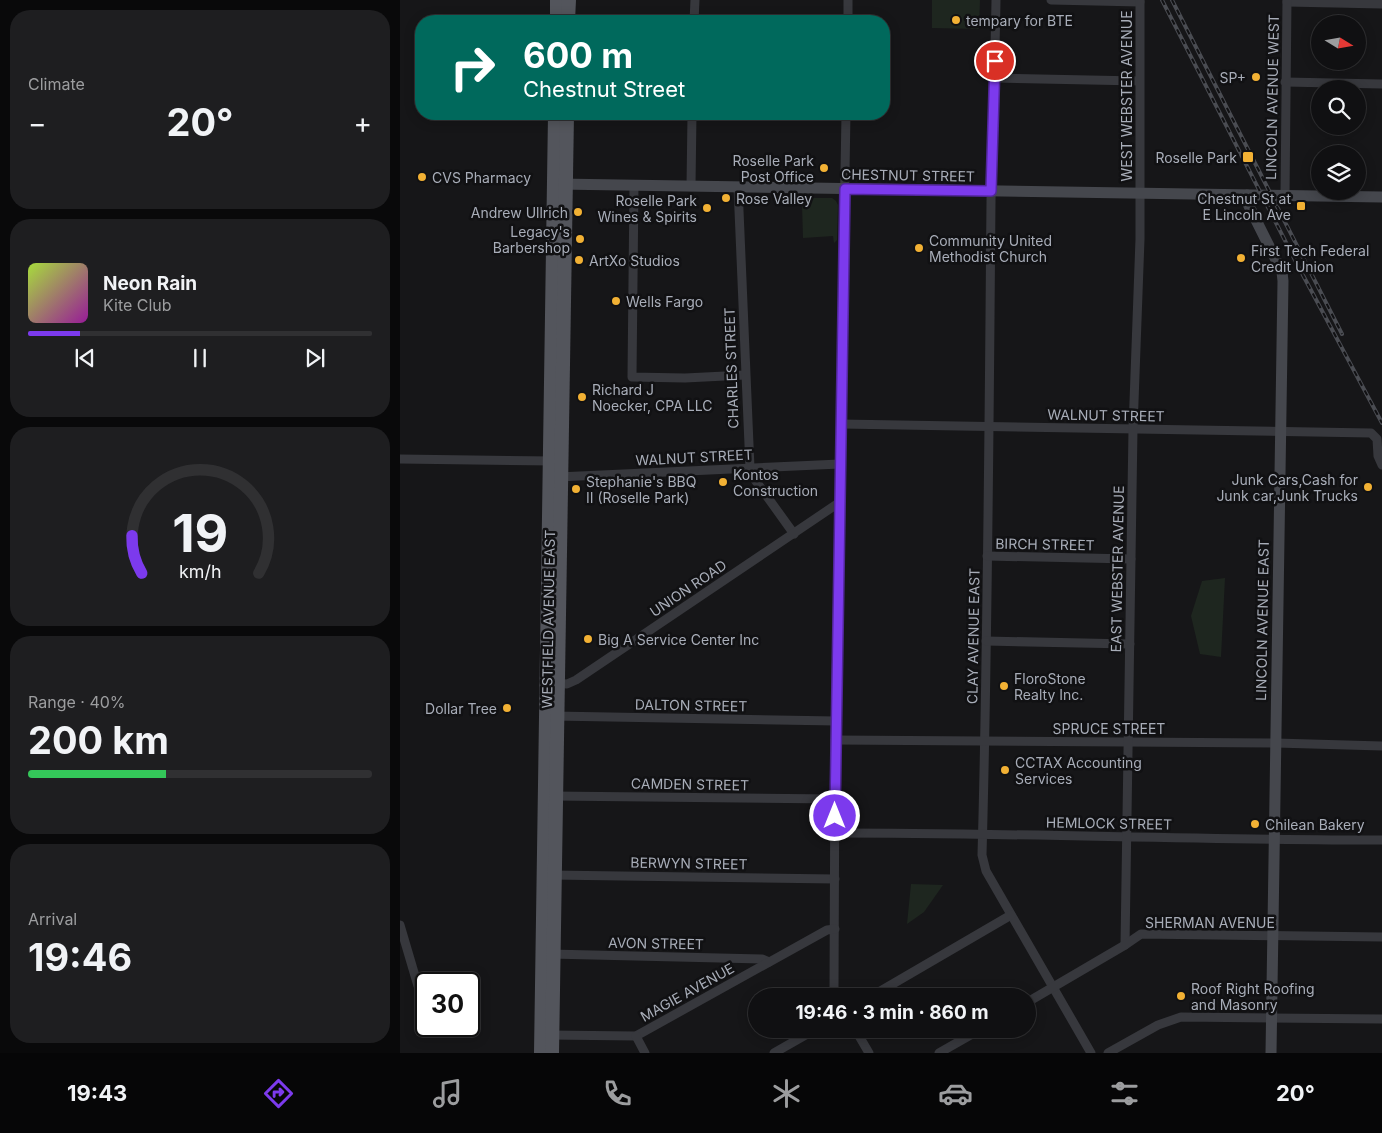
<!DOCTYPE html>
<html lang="en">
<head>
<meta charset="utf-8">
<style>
	:root { --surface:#101012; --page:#1e1e20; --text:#f1f3f6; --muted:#9c9d9f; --line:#303032; --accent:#7c3aed }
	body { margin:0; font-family:Inter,sans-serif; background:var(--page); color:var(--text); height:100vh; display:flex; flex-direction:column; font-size:19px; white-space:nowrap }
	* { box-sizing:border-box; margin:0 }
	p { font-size:16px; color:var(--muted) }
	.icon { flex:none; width:28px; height:28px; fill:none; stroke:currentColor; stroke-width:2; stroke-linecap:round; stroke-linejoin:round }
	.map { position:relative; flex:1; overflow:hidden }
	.panel { display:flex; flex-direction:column; gap:10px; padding:10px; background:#09090a; width:400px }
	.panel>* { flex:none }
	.banner { position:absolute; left:15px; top:15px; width:475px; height:105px; border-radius:20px; box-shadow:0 2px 12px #0003,0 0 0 1px var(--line); background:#00695c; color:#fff; overflow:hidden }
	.needle { width:32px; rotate:101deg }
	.tools { position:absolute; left:911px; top:15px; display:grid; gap:10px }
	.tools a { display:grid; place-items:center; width:55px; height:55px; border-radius:50%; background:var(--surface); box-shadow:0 2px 12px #0003,0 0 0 1px var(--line); font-size:25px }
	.speed { position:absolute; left:15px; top:972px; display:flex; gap:10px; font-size:25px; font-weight:700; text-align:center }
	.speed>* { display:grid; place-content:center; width:65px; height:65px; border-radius:50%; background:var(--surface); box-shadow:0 2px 12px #0003,0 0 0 1px var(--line); line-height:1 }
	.speed .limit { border:2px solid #111; border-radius:8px; background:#fff; color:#111 }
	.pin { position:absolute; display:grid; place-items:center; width:42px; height:42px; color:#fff; margin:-21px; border:2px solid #fff; border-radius:50%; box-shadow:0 1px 5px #0007 }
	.me { position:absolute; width:55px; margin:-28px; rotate:0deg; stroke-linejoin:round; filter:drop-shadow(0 0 4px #0008) }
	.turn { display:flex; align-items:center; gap:18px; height:105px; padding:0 25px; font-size:22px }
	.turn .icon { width:65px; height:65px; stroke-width:2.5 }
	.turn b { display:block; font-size:35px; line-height:42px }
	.big { font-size:38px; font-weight:700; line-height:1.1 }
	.panel .widget { flex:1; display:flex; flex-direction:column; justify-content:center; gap:8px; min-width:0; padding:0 18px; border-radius:20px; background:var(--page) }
	.panel .dial { align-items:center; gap:0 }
	.dial svg { height:130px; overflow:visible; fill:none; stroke:var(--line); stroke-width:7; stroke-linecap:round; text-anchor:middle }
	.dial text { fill:var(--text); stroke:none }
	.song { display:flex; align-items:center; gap:15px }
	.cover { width:60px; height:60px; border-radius:8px; background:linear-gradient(135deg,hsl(80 70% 55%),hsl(300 70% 35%)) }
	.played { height:5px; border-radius:2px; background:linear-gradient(90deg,var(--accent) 15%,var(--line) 15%) }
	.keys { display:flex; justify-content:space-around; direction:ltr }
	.heat { display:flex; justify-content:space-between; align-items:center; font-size:28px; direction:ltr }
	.charge { height:8px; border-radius:4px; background:linear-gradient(90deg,#34c759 40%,var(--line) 0) }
	.trip { position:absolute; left:348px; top:988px; width:288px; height:50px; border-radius:25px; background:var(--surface); box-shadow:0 2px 12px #0003,0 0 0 1px var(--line); font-weight:700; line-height:50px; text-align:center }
	.tab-bar { display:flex; height:80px; justify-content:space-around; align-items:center; background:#060607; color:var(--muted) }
	.tab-bar .icon { width:35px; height:35px }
	.tab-bar .active { color:var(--accent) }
	.tab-bar b { font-size:22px; color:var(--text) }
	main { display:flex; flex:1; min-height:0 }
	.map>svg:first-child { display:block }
</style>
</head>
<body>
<main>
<section class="panel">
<div class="widget"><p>Climate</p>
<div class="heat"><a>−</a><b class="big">20°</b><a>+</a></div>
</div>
<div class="widget">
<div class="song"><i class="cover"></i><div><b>Neon Rain</b><p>Kite Club</p></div></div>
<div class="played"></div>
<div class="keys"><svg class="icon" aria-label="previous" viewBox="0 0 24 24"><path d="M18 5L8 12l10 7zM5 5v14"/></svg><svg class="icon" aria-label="pause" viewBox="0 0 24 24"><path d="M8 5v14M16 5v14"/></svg><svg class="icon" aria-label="next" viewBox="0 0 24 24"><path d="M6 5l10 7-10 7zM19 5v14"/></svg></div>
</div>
<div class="widget dial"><svg viewBox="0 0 100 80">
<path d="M14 69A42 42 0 1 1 86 69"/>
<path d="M14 69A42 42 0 0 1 8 46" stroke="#7c3aed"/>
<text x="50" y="56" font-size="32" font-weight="700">19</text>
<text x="50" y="72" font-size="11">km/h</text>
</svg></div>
<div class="widget"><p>Range · 40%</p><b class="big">200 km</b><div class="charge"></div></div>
<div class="widget"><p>Arrival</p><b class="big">19:46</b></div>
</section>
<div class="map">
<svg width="982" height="1053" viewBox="0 0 982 1053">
	<rect width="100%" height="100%" fill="#161618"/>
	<g fill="#1e261f">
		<path d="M 532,0 L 580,0 L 579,29 L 532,28 Z"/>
		<path d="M 395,198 L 432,198 L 436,201 L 438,205 L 437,240 L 434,243 L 433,236 L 403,238 L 402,205 L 396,205 Z"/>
		<path d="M 825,578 L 821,657 L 800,654 L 791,616 L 802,581 Z"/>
		<path d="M 511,884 L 543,885 L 524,912 L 507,924 Z"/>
	</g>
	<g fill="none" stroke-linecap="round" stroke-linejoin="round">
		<g stroke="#37383d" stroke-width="9">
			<path d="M 596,0 C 595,67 592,135 591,202 C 589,420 588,638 582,855 L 586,871 L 691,1053"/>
			<path d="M 651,0 L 740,2"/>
			<path d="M 887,2 L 982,4"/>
			<path d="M 294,21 L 295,0"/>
			<path d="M 448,21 L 448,0"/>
			<path d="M 595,78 L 739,81"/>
			<path d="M 885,82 L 982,84"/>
			<path d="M 234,185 L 232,377 L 285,378 L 345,375"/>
			<path d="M 291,186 L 292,114"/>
			<path d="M 338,187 L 350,468 L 353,477 L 394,534"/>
			<path d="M 885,195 L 887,0"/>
			<path d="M 441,424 L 971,433 L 977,439 L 978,456 L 982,465"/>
			<path d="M 0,459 L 154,461"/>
			<path d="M 158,477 L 440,464"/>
			<path d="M 587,556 L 731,559"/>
			<path d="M 586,641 L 730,644"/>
			<path d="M 153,683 L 167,684 L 176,680 L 440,502"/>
			<path d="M 154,716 L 436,721"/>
			<path d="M 435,740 L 876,743 L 982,746"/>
			<path d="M 153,796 L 435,799"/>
			<path d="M 435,833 C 617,833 800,840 982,840"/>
			<path d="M 151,875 L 435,879"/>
			<path d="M 0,925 L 18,986"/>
			<path d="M 725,945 L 733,429 L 740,239 L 740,0"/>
			<path d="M 150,954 L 362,959 L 369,962"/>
			<path d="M 436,996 L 434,992 L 435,744 L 446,114"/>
			<path d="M 472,996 L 611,915"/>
			<path d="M 626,1003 L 725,945 L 741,934 L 982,937"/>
			<path d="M 455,1029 L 469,1053"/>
			<path d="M 149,1035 L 236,1036 L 427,930 L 435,929"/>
			<path d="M 236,1036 L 245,1053"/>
			<path d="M 374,1053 L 416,1029"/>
			<path d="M 539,1053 L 581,1029"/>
			<path d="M 708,1053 L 758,1025 L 781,1017 L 982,1019"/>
		</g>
		<g stroke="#45474d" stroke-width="11">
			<path d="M 158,184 L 982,197"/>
			<path d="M 847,195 L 848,204 L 882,272 L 883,281 L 871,1053"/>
		</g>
		<g stroke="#53555c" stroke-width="14">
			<path d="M 157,21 L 157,0"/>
			<path d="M 168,21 L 169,0"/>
			<path d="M 141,1053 L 155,114"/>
			<path d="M 152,1053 L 167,114"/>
		</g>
		<defs>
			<g id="rail">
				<path d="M 762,0 L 897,264 L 982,423"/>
				<path d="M 772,0 L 942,334"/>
			</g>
		</defs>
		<use href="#rail" stroke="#4a4c52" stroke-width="4"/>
		<use href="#rail" stroke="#111113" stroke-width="2" stroke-dasharray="5.5" stroke-linecap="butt"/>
	</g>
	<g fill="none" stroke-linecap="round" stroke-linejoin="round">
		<defs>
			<path id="route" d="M 435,816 L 445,189 L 591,191 L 595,61"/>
		</defs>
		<use href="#route" stroke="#51269a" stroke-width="12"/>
		<use href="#route" stroke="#7c3aed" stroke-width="9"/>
	</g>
	<g fill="#f2b134" stroke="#111113" stroke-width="2">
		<circle cx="556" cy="20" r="5"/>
		<circle cx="856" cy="77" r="5"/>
		<rect x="842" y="151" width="12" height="12" rx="2.5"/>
		<circle cx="424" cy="168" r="5"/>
		<circle cx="22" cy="177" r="5"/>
		<circle cx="326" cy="198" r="5"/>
		<rect x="896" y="201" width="10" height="10" rx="2.5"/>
		<circle cx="307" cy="208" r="5"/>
		<circle cx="178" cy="212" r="5"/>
		<circle cx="180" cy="239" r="5"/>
		<circle cx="519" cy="248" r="5"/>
		<circle cx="841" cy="258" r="5"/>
		<circle cx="179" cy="260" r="5"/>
		<circle cx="216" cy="301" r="5"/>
		<circle cx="182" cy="397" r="5"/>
		<circle cx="323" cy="482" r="5"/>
		<circle cx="968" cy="487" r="5"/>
		<circle cx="176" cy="489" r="5"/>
		<circle cx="188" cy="639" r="5"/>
		<circle cx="604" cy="686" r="5"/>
		<circle cx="107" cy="708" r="5"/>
		<circle cx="605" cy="770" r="5"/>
		<circle cx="855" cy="824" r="5"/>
		<circle cx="781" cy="996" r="5"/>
	</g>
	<g text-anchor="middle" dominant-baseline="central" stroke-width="5" stroke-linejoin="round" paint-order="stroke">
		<g font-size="14" fill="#a8adb8" stroke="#111113" text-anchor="start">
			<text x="566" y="20">tempary for BTE</text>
			<text x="846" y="77" text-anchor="end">SP+</text>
			<text x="837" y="157" text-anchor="end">Roselle Park</text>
			<text x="414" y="160" text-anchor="end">Roselle Park<tspan x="414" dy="16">Post Office</tspan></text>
			<text x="32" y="177">CVS Pharmacy</text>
			<text x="336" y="198">Rose Valley</text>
			<text x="891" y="198" text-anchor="end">Chestnut St at<tspan x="891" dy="16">E Lincoln Ave</tspan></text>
			<text x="297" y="200" text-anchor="end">Roselle Park<tspan x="297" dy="16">Wines &amp; Spirits</tspan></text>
			<text x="168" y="212" text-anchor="end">Andrew Ullrich</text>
			<text x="170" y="231" text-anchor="end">Legacy's<tspan x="170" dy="16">Barbershop</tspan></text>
			<text x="529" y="240">Community United<tspan x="529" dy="16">Methodist Church</tspan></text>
			<text x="851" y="250">First Tech Federal<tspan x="851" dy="16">Credit Union</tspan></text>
			<text x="189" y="260">ArtXo Studios</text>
			<text x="226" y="301">Wells Fargo</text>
			<text x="192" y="389">Richard J<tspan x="192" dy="16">Noecker, CPA LLC</tspan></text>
			<text x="333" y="474">Kontos<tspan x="333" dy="16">Construction</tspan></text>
			<text x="958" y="479" text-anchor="end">Junk Cars,Cash for<tspan x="958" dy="16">Junk car,Junk Trucks</tspan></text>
			<text x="186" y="481">Stephanie's BBQ<tspan x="186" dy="16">II (Roselle Park)</tspan></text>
			<text x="198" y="639">Big A Service Center Inc</text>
			<text x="614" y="678">FloroStone<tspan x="614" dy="16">Realty Inc.</tspan></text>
			<text x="97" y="708" text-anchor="end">Dollar Tree</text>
			<text x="615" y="762">CCTAX Accounting<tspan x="615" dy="16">Services</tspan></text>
			<text x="865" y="824">Chilean Bakery</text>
			<text x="791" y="988">Roof Right Roofing<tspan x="791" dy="16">and Masonry</tspan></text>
		</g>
		<g font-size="14" fill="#a8adb8" stroke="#111113">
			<text transform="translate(726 96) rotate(-90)">WEST WEBSTER AVENUE</text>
			<text transform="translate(872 97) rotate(-89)">LINCOLN AVENUE WEST</text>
			<text transform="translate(508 175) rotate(1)">CHESTNUT STREET</text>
			<text transform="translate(331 368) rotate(-92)">CHARLES STREET</text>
			<text transform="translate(706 415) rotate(1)">WALNUT STREET</text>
			<text transform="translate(294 457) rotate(-3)">WALNUT STREET</text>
			<text transform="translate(645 544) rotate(1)">BIRCH STREET</text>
			<text transform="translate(717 569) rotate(-89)">EAST WEBSTER AVENUE</text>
			<text transform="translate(288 588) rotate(-34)">UNION ROAD</text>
			<text transform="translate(148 619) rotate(-89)">WESTFIELD AVENUE EAST</text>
			<text transform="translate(862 620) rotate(-89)">LINCOLN AVENUE EAST</text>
			<text transform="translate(573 636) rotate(-89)">CLAY AVENUE EAST</text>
			<text transform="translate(291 705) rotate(1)">DALTON STREET</text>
			<text x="709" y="728">SPRUCE STREET</text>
			<text transform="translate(290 784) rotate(1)">CAMDEN STREET</text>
			<text transform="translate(709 823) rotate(1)">HEMLOCK STREET</text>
			<text transform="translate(289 863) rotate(1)">BERWYN STREET</text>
			<text x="810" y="922">SHERMAN AVENUE</text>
			<text transform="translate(256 943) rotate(1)">AVON STREET</text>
			<text transform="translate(287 992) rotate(-29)">MAGIE AVENUE</text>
		</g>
	</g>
</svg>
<div class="tools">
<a><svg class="needle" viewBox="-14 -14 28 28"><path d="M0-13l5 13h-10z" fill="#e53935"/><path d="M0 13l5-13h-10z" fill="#9c9d9f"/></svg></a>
<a><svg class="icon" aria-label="search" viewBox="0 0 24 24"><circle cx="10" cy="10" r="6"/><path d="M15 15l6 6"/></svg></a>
<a><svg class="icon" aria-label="layers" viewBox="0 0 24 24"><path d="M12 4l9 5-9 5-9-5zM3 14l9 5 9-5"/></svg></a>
</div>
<div class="speed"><div class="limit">30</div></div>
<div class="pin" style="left:595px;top:61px;background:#d93025"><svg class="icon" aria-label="arrive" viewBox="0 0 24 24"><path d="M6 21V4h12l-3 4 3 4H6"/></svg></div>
<svg class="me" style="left:435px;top:816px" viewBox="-20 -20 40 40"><circle r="17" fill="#7c3aed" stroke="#fff" stroke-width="3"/><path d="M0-11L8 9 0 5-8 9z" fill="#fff"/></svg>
<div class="trip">19:46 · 3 min · 860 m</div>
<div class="banner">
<div class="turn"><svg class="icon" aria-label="right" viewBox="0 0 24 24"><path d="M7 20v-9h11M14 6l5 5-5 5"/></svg><div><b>600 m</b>Chestnut Street</div></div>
</div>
</div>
</main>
<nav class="tab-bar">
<b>19:43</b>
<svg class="icon active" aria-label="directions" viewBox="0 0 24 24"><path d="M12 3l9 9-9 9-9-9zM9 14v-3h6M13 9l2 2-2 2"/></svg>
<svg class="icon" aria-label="music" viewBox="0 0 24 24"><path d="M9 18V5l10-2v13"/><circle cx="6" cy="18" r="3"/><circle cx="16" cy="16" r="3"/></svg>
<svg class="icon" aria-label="phone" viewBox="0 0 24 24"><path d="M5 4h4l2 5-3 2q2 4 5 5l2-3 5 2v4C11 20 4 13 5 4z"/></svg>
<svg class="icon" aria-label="climate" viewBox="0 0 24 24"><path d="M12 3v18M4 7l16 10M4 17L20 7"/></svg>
<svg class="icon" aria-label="car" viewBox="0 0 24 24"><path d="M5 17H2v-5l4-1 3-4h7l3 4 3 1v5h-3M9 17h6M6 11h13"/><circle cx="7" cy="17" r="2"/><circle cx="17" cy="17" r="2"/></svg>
<svg class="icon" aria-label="filters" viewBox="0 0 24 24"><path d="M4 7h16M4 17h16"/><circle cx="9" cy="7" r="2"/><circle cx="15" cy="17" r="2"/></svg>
<b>20°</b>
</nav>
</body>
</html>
